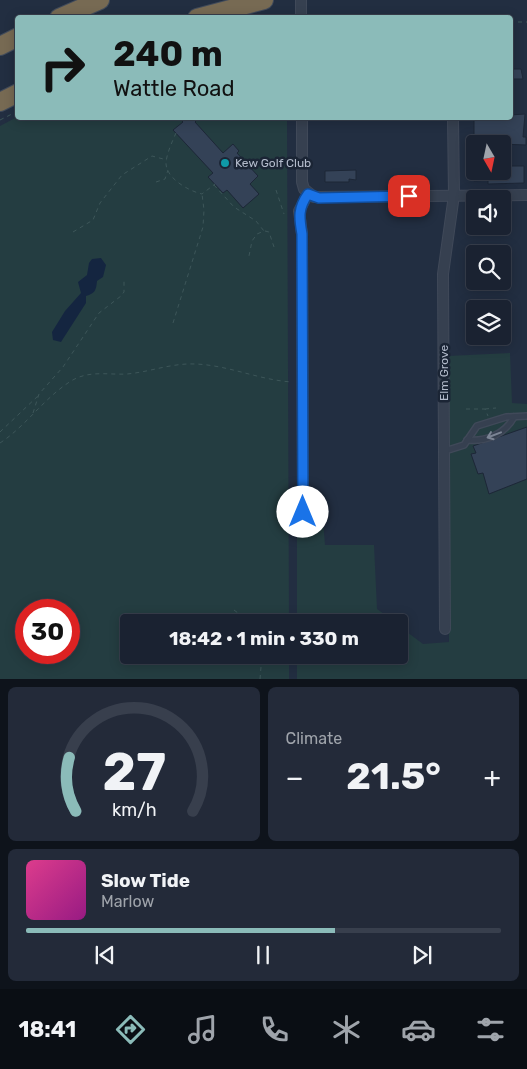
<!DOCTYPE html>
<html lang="en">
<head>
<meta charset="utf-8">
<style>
	:root { --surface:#1a2231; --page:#232a39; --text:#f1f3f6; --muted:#9fa4ab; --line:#383f4d; --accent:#8bbbb9 }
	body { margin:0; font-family:Rubik,sans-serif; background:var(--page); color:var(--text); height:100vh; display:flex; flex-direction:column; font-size:19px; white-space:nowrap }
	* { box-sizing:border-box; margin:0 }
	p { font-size:16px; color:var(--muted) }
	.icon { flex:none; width:28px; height:28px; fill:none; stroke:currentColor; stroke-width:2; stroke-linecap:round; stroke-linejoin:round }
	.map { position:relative; height:679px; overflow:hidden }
	.drawer { display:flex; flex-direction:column; gap:8px; padding:8px; background:#0e131b; flex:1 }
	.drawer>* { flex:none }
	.hud { position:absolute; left:15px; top:15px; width:498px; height:105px; border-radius:5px; box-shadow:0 2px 12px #0003,0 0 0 1px var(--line); background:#8bbbb9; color:#111; overflow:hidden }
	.needle { width:32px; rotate:171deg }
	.buttons { position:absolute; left:466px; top:135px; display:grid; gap:10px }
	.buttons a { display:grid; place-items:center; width:45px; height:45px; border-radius:5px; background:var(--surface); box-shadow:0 2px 12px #0003,0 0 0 1px var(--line); font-size:25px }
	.speed { position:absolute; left:15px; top:599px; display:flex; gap:10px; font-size:25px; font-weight:700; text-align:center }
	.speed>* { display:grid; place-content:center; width:65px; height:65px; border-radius:50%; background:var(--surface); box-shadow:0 2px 12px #0003,0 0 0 1px var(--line); line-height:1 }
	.speed .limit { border:8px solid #d22; background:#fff; color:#111 }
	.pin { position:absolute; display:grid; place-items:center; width:42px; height:42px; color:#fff; margin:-21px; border-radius:10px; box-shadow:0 2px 8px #0006 }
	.me { position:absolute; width:55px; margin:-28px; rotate:0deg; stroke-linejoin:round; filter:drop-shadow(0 0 4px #0008) }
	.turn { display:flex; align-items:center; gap:18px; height:105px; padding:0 15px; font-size:22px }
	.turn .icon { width:65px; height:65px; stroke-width:2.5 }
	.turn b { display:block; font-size:35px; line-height:42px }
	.big { font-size:38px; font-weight:700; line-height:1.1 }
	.drawer .card { flex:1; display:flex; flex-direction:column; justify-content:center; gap:8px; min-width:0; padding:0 18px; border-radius:8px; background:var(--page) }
	.drawer .dial { align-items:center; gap:0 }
	.dial svg { height:130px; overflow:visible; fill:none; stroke:var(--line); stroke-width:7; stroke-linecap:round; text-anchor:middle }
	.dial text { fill:var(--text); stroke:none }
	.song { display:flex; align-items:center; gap:15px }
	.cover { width:60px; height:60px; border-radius:8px; background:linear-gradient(135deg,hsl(330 70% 55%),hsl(310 70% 35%)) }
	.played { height:5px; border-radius:2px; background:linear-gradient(90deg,var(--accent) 65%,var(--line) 65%) }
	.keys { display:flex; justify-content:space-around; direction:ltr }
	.heat { display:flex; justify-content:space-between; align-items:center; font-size:28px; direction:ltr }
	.drawer .tiles { flex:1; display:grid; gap:8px; grid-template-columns:1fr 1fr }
	.card:last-child { grid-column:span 2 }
	.trip { position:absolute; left:120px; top:614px; width:288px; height:50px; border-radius:5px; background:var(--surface); box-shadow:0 2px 12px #0003,0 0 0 1px var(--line); font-weight:700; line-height:50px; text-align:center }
	.dock { display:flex; height:80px; justify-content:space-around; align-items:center; background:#0a0e14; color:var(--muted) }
	.dock .icon { width:35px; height:35px }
	.dock .current { color:var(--accent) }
	.dock b { font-size:22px; color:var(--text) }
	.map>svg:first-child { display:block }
</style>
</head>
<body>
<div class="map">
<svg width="527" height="679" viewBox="0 0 527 679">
	<rect width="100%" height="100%" fill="#222e41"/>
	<g fill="#243d41" fill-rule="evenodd">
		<path d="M 17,117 L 287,118 L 289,622 L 129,622 L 129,655 L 289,655 L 289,679 L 0,679 L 0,126 ZM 26,610 L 69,610 L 69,652 L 26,652 Z"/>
		<path d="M 510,353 L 512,403 L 527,404 L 527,679 L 297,679 L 297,655 L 399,655 L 399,626 L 423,644 L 449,642 L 448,356 Z"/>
		<path d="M 297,520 L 323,520 L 325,545 L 374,545 L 377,609 L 395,622 L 297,622 Z"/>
	</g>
	<path fill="#142540" d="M 101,258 L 106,265 L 103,277 L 97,281 C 96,291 95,293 86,296 L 86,303 L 61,342 L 53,340 L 52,332 L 65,311 L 81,293 L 78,282 L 87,275 L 89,263 L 92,259 Z"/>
	<g fill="#344257" stroke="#1d2737">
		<path d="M 510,69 L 521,69 L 523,79 L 510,79 Z"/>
		<path d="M 525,114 L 523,137 L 526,137 L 526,145 L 474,143 L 474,118 L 510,118 L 510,115 Z"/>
		<path d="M 179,118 L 199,118 L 195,122 L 223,153 L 233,144 L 239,151 L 237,153 L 258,176 L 250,184 L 259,194 L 243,208 L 227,190 L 223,193 L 208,177 L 213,173 L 173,130 L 183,122 Z"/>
		<path d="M 502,166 L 524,166 L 524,183 L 488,184 L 488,180 L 474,181 L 474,171 L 502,171 Z"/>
		<path d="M 356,170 L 356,180 L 349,179 L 349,182 L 325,182 L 325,171 Z"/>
		<path d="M 527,427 L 527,479 L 489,494 L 483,473 L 478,474 L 471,454 L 476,453 L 473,446 Z"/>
	</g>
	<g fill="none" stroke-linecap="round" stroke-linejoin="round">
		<defs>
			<g id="service">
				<path d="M 467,440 C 486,442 505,434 514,417"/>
				<path d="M 445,451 L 464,445 L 477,426 L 506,417 L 527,416"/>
			</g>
			<g id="minor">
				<path d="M 301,0 L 301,18"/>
				<path d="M 302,118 L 302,182 L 304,189 L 314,197 L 527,195"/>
				<path d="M 303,512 L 302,234 L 299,211 L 308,194"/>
				<path d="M 445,629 L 443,274 L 454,195 L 453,118"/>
			</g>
			<g id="motorway">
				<path d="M 59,18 L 100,0"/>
				<path d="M 197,18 L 264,0"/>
				<path d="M 0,46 L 18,37"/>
				<path d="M 0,102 L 18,93"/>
			</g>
		</defs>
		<use href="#service" stroke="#404959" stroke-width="8"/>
		<use href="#minor" stroke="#404959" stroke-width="12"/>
		<use href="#motorway" stroke="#414b5b" stroke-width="20"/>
		<g stroke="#3d5659" stroke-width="1" stroke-dasharray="4 4" stroke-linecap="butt">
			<path d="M 510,22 L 527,22"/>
			<path d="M 0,120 L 18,111"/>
			<path d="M 176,133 C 172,142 166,155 166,164 C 167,179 189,191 202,194 L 215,184"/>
			<path d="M 156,182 L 165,179 L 168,170"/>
			<path d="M 214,185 L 234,207 L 256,221 L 264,231 L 257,234 L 252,241 L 249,256"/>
			<path d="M 276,190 L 284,214"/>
			<path d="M 265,231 L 269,232 L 274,247"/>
			<path d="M 73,232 L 93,220 L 100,203 L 122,175 L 152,156 L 167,160"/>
			<path d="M 173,323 L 203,227 L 204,210 L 202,194"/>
			<path d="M 466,409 L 485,409 L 488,416"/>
			<path d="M 485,409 L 496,408"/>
			<path d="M 33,413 L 39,394 L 63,367 L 99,313 L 121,296 L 124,292 L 124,281"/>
			<path d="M 0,432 L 39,395"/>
			<path d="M 0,443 C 26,426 44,398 71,381 C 89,370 108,375 127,374 C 150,372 171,363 195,364 C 228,365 259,380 292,382"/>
			<path d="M 234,610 L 250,622"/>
			<path d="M 260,679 L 262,655"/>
		</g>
		<use href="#service" stroke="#364050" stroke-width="5"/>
		<use href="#minor" stroke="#364050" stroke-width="10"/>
		<use href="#motorway" stroke="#776a53" stroke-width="18"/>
	</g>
	<defs><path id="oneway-shaft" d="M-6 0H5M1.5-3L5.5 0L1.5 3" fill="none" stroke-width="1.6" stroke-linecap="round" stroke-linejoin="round" transform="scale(1.25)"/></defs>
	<use stroke="#7b8494" href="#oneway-shaft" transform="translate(494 435) rotate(159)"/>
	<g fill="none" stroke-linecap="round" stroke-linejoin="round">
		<defs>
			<path id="route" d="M 303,512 L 302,234 C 299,217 298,208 308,194 L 319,198 L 409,196"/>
		</defs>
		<use href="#route" stroke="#114b97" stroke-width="12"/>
		<use href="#route" stroke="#1a73e8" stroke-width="9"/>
	</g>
	<circle fill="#0f9aa8" stroke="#1b2535" stroke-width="2" cx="225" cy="163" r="5"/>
	<g text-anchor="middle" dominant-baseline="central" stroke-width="5" stroke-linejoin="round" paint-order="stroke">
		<g font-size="12" fill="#b3bbcb" stroke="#1b2535" text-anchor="start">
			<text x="235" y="163">Kew Golf Club</text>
		</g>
		<g font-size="12" fill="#b3bbcb" stroke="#1b2535">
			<text transform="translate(444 373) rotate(-90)">Elm Grove</text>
		</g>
	</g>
</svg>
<div class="buttons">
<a><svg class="needle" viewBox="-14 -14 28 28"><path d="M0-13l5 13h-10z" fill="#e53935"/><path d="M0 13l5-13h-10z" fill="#9fa4ab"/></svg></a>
<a><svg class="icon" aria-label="sound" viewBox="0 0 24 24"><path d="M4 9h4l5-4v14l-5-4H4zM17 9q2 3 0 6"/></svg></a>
<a><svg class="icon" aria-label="search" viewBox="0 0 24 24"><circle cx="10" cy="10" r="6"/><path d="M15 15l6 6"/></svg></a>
<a><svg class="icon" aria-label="layers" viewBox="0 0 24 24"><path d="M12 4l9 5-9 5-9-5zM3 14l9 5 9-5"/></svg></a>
</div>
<div class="speed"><div class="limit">30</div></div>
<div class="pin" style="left:409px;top:196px;background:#d93025"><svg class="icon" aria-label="arrive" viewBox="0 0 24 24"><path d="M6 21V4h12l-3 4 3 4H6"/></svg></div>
<svg class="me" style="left:303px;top:512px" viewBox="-20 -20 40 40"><circle r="19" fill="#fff"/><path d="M0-13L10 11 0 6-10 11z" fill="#1a73e8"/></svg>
<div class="trip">18:42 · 1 min · 330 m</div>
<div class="hud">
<div class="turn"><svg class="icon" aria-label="right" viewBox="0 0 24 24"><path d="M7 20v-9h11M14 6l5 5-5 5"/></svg><div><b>240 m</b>Wattle Road</div></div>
</div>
</div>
<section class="drawer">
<div class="tiles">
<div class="card dial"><svg viewBox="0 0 100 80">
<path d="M14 69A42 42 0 1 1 86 69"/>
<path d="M14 69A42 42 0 0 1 10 36" stroke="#8bbbb9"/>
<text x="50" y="56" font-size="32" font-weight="700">27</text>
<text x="50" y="72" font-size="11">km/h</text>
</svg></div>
<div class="card"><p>Climate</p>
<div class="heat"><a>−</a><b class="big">21.5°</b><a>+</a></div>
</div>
<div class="card">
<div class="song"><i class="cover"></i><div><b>Slow Tide</b><p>Marlow</p></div></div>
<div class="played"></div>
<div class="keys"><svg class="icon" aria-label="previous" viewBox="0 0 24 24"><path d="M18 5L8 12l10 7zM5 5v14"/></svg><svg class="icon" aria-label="pause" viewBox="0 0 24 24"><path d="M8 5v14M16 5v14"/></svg><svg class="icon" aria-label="next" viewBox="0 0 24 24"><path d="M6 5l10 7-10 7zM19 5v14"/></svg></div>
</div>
</div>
</section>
<nav class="dock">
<b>18:41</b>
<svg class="icon current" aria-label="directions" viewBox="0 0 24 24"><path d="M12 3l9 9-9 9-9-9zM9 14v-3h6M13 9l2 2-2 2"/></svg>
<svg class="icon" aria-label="music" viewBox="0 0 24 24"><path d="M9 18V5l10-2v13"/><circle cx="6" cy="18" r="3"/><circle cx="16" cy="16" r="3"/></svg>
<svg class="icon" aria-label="phone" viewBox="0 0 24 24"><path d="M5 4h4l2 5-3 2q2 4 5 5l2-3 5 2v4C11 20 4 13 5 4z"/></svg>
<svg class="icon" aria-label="climate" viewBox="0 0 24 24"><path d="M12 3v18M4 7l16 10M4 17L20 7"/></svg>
<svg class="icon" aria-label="car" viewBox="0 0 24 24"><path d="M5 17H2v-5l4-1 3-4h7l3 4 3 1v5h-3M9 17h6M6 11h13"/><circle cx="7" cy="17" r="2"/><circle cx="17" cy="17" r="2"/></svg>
<svg class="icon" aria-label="filters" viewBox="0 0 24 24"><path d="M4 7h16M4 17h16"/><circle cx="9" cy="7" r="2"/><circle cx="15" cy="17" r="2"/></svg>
</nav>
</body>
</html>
